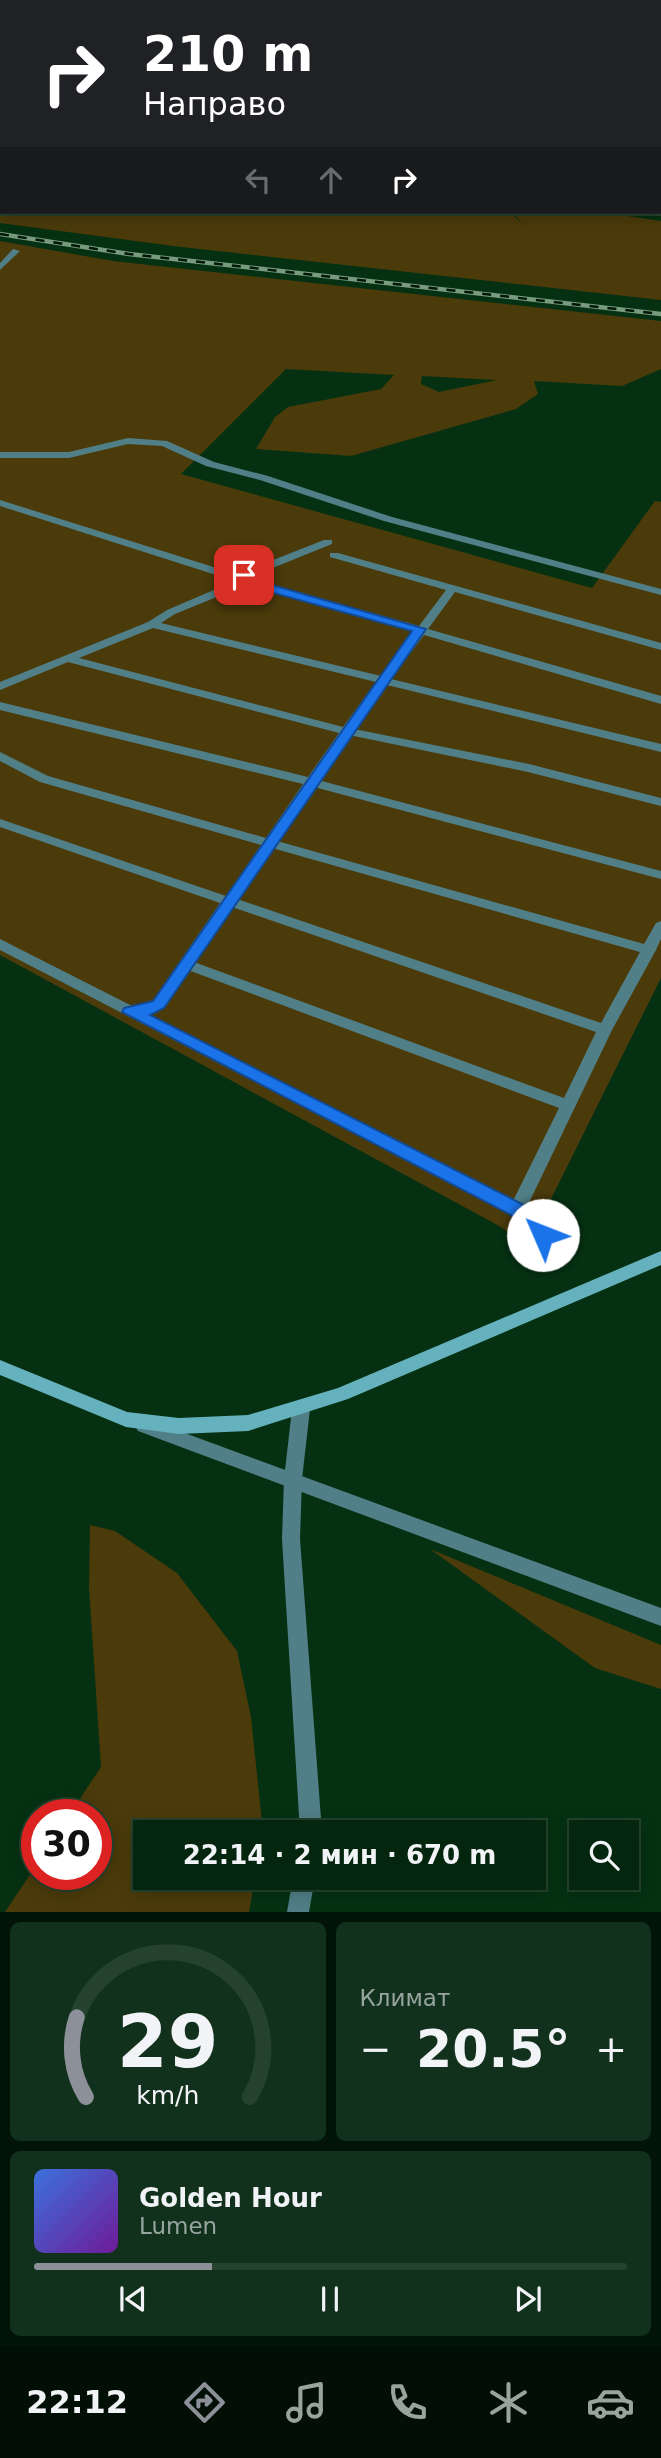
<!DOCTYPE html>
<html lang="ru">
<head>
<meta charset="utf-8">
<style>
	:root { --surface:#04250e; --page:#12311c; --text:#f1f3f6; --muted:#97a59e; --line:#25422e; --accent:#8c9099 }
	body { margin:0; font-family:"DejaVu Sans",sans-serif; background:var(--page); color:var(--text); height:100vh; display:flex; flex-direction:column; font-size:26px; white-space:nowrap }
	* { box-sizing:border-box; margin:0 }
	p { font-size:23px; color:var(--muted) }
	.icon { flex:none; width:38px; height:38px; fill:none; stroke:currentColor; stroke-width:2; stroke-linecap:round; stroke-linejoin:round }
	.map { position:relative; height:1912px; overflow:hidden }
	.details { display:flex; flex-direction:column; gap:10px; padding:10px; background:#021408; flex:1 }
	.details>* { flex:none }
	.banner { position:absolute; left:0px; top:0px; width:662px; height:214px; box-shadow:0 4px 18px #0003,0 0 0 2px var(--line); background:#202124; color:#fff; overflow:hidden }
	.controls { position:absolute; left:569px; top:1820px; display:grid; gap:14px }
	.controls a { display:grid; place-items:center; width:70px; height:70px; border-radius:0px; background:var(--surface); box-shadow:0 4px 18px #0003,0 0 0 2px var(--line); font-size:35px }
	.speed { position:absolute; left:21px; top:1799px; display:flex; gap:14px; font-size:35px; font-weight:700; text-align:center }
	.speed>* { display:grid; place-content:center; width:91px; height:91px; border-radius:50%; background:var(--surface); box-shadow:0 4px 18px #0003,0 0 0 2px var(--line); line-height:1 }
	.speed .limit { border:10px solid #d22; background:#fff; color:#111 }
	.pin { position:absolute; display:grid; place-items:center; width:60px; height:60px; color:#fff; margin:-30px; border-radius:14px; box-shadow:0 4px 10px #0006 }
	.me { position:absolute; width:77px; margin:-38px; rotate:314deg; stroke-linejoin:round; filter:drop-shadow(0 0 5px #0008) }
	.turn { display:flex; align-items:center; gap:24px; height:147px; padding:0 28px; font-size:32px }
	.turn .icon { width:91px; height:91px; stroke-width:2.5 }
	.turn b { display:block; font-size:49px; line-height:60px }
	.lanes { display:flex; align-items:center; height:66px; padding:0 28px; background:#0003; justify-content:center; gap:35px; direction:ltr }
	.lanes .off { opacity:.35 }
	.big { font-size:52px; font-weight:700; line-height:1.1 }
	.details .card { flex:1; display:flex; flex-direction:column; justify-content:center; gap:10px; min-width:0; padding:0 24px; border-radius:10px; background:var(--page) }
	.details .dial { align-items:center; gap:0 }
	.dial svg { height:182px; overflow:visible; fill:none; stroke:var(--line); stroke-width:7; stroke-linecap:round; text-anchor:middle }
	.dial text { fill:var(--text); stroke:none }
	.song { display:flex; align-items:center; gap:21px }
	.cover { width:84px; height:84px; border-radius:10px; background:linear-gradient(135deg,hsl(220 70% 55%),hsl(280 70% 35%)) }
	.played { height:7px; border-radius:4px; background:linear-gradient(90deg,var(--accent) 30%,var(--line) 30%) }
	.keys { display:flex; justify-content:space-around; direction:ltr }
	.heat { display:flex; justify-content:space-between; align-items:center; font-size:38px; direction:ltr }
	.details .tiles { flex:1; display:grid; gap:10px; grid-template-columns:1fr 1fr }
	.card:last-child { grid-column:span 2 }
	.trip { position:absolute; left:133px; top:1820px; width:413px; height:70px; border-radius:0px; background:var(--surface); box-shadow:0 4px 18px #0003,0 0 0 2px var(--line); font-weight:700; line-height:70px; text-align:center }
	.tabs { display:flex; height:112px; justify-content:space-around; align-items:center; background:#020f06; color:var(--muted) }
	.tabs .icon { width:49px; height:49px }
	.tabs .current { color:var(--accent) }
	.tabs b { font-size:32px; color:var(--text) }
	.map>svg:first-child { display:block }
</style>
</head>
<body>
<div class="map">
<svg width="661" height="1912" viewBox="0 0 661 1912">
	<rect width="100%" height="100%" fill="#053112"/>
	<g fill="#4b3b0b" fill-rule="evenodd">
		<path d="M 8,212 L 510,212 L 523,225 L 512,212 L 601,212 L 661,221 L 661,300 L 173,246 L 0,223 L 0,213 Z"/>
		<path d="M 0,241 L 113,261 L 661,321 L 661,369 L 622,386 L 534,381 L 538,394 L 516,409 L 351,456 L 256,449 L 275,417 L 288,407 L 381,389 L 394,375 L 286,369 L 181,474 L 592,588 L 655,501 L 661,502 L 661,978 L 543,1215 L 538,1235 L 516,1239 L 501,1227 L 0,955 ZM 422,376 L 496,380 L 497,380 L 439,392 L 421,384 Z"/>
		<path d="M 90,1525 L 115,1531 L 177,1573 L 237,1651 L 251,1717 L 263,1832 L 145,1832 L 145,1878 L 255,1878 L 249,1912 L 5,1912 L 37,1864 L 37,1874 L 96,1874 L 96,1815 L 69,1815 L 101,1767 L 89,1588 Z"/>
		<path d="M 430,1549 L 661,1645 L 661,1689 L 595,1668 Z"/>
	</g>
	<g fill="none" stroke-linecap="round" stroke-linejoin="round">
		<g fill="#517f87" fill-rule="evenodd">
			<path d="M 0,0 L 4,0 L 0,3 Z"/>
			<path d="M 142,0 L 148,0 L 141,2 Z"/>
			<rect x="232" y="0" width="6" height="2"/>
			<rect x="0" y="33" width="2" height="4"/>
			<rect x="0" y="64" width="2" height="4"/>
			<path d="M 13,249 L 20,251 L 0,270 L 0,263 Z"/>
			<path d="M 128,438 L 167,441 L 214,462 L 268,476 L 392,517 L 661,589 L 661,595 L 384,521 L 260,480 L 206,466 L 162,446 L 128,444 L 69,458 L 0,458 L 0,452 L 69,452 Z"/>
			<path d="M 0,500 L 239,575 L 240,573 L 324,540 L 332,540 L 332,544 L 250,577 L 250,579 L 419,626 L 446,590 L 330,557 L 330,553 L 338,553 L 661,643 L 661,650 L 455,592 L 428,629 L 661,696 L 661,704 L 424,635 L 391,679 L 661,744 L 661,752 L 387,685 L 354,729 L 529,764 L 661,798 L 661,806 L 528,772 L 349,735 L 318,780 L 661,871 L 661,879 L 314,787 L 277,841 L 644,944 L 656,923 L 661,921 L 661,939 L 656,950 L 612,1030 L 526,1209 L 549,1230 L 551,1235 L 549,1240 C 534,1244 521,1224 511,1214 L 0,950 L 0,939 L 134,1007 L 141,1006 L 153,1000 L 220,903 L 0,827 L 0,819 L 226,896 L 261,845 L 40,782 L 0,761 L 0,752 L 48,776 L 266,838 L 303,784 L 0,710 L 0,702 L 308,777 L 339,733 L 68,662 L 0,690 L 0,682 L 148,622 L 167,610 L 235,581 L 0,506 ZM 246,585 L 414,632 L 381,676 L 161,623 L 175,614 ZM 153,628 L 376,682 L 343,727 L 79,658 ZM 272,848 L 640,952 L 601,1023 L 237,899 ZM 232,907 L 596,1032 L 564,1098 L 194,962 ZM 188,970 L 559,1108 L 513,1201 L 149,1015 L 163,1008 Z"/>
			<path d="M 301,1401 L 307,1404 L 310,1409 L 302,1479 L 300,1539 L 322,1832 L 300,1832 L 282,1539 L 284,1479 L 292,1409 L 295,1404 Z"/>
			<path d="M 293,1878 L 315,1878 L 309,1912 L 287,1912 Z"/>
		</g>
		<path fill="#517f87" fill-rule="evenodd" d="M 144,1418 L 661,1608 L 661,1626 L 138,1431 L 135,1426 L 138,1421 Z"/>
		<path fill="#65b1bd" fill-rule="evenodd" d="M 661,1251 L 661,1265 L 348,1399 L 248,1431 L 179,1434 L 126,1427 L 0,1375 L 0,1360 L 127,1412 L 179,1418 L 248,1415 L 338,1388 Z"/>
		<defs>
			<path id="rail" d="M 0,234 L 129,254 L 661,314"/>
		</defs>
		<use href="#rail" stroke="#789b7f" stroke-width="4.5"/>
		<use href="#rail" stroke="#021605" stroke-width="2.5" stroke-dasharray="9" stroke-linecap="butt"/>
	</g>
	<path fill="#1a73e8" stroke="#114b97" stroke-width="2" d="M 244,572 L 249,573 L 251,579 L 426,629 L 164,1008 L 150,1015 L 524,1205 L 550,1230 L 552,1235 L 550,1240 L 536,1240 L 511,1215 L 122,1012 L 124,1008 L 153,1001 L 412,631 L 241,584 L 238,575 Z"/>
</svg>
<div class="controls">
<a><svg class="icon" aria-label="search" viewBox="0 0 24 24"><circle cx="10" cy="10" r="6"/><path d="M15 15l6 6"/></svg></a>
</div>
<div class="speed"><div class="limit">30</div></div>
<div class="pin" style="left:244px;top:575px;background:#d93025"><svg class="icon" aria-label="arrive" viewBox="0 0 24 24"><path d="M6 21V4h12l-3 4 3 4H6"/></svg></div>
<svg class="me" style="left:543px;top:1235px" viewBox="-20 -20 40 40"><circle r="19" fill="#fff"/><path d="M0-13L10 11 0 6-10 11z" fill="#1a73e8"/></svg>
<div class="trip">22:14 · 2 мин · 670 m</div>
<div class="banner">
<div class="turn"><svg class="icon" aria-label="right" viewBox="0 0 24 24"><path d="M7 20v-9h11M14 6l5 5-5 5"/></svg><div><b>210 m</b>Направо</div></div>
<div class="lanes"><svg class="icon off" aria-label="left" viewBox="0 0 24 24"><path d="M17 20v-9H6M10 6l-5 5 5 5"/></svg><svg class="icon off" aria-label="ahead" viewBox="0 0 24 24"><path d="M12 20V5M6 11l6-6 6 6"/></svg><svg class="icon" aria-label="right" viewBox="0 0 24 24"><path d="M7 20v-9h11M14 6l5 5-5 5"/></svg></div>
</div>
</div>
<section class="details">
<div class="tiles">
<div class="card dial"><svg viewBox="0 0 100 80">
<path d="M14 69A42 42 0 1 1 86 69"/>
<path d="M14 69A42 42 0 0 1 10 34" stroke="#8c9099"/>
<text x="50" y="56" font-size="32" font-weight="700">29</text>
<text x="50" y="72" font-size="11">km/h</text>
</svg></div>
<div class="card"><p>Климат</p>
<div class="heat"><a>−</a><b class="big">20.5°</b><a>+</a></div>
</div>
<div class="card">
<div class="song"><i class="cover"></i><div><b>Golden Hour</b><p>Lumen</p></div></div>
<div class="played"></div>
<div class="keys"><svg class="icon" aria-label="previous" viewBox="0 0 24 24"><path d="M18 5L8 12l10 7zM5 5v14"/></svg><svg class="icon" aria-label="pause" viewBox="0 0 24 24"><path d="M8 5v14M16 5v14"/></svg><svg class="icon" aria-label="next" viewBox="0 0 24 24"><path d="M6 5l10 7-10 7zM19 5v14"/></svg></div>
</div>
</div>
</section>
<nav class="tabs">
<b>22:12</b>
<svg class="icon current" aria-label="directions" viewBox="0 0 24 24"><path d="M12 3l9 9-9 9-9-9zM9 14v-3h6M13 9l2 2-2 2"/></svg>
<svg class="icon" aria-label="music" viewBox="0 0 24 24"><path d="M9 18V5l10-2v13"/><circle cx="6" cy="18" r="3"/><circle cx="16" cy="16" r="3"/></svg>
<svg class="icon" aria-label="phone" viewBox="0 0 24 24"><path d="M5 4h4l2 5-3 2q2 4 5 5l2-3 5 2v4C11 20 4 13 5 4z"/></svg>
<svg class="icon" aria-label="climate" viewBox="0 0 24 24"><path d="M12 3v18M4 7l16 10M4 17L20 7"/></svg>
<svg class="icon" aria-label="car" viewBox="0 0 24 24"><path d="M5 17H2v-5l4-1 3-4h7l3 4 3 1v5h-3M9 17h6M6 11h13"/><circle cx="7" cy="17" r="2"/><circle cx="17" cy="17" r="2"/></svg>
</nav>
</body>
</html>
